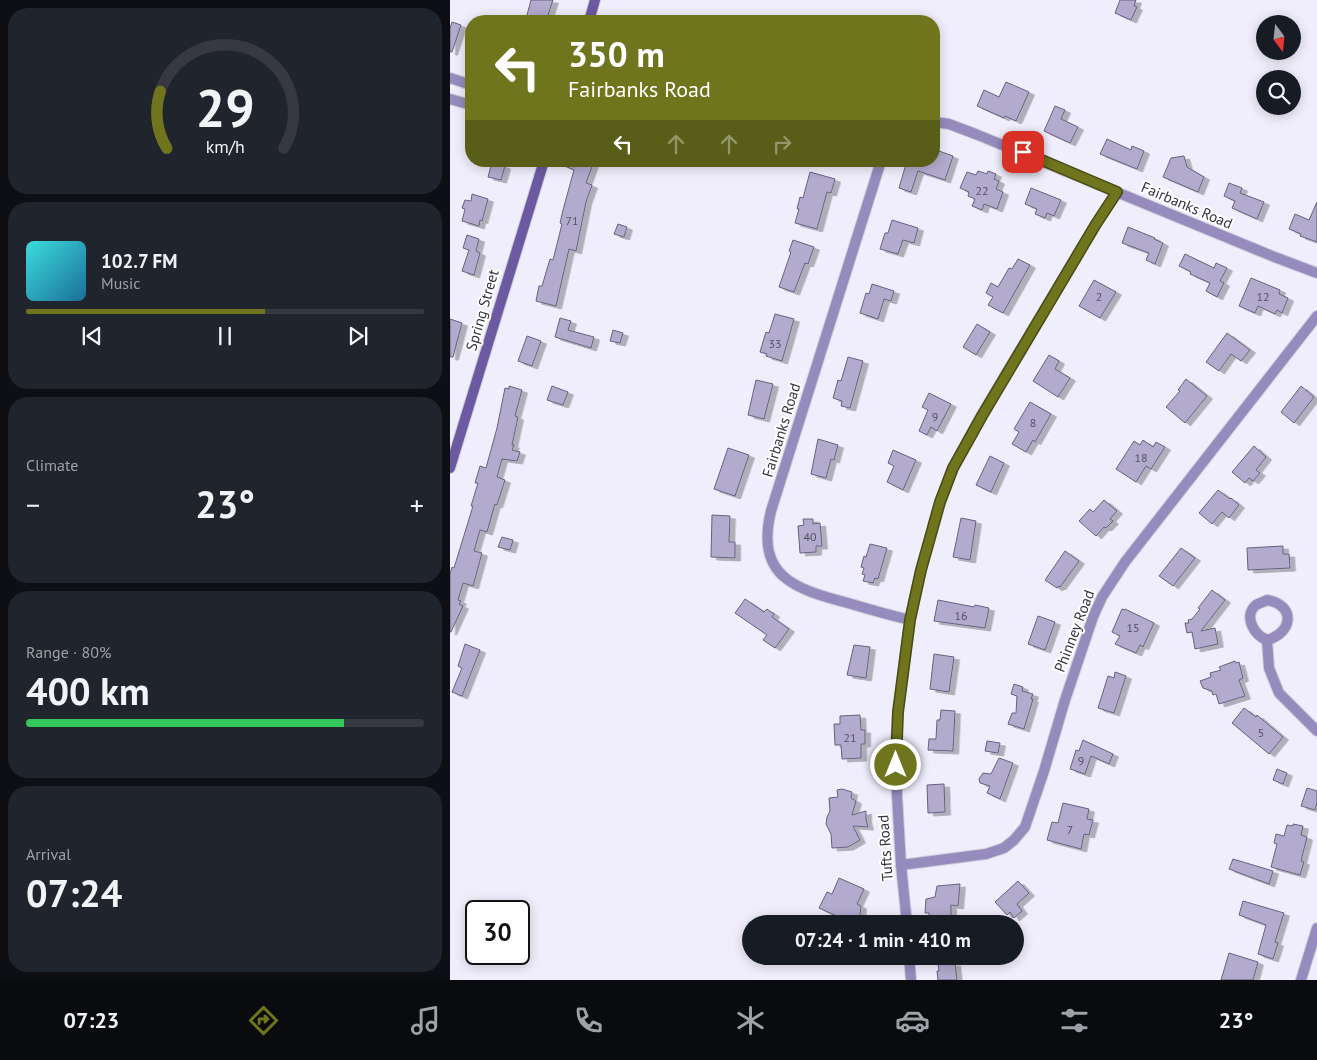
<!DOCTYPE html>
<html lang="en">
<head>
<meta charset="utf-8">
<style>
	:root { --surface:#171b24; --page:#20242c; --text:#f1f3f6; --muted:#9ea1a6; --line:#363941; --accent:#6f751d }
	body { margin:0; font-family:"PT Sans",sans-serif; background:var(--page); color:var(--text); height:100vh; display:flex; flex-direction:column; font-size:19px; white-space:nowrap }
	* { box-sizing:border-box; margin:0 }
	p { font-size:16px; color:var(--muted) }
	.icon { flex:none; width:28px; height:28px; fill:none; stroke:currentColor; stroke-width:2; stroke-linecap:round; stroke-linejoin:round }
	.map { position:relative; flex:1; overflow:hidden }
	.drawer { display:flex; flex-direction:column; gap:8px; padding:8px; background:#0d0f14; width:450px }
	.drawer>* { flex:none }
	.banner { position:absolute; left:15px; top:15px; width:475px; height:152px; border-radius:20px; box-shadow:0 2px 12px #0003; background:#6f751d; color:#fff; overflow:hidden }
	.needle { width:32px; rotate:165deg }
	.fabs { position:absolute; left:806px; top:15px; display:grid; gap:10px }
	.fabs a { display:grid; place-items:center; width:45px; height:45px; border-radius:50%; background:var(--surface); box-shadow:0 2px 12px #0003; font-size:25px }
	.speed { position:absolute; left:15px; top:900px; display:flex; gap:10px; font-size:25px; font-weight:700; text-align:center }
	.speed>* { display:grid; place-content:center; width:65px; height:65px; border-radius:50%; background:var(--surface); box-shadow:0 2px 12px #0003; line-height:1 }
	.speed .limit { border:2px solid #111; border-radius:8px; background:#fff; color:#111 }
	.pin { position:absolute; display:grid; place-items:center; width:42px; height:42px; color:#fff; margin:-21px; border-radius:10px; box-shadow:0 2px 8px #0006 }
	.me { position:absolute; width:55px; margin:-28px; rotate:0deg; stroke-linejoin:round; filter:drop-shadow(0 0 4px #0008) }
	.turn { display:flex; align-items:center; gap:18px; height:105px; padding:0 20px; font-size:22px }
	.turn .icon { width:65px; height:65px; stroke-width:2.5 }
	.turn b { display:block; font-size:35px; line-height:42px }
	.lanes { display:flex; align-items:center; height:48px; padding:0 20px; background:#0003; justify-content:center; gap:25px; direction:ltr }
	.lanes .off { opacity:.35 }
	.big { font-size:38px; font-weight:700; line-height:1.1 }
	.drawer .tile { flex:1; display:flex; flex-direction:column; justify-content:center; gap:8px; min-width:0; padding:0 18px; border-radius:20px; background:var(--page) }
	.drawer .dial { align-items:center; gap:0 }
	.dial svg { height:130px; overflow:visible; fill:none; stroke:var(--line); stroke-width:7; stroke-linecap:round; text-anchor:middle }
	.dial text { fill:var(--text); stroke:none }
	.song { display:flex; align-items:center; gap:15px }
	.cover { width:60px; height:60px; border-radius:8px; background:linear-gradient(135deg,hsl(180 70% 55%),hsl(200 70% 35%)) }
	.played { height:5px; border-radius:2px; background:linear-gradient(90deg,var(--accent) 60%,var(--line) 60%) }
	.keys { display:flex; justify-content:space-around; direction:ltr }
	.heat { display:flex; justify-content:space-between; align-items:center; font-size:28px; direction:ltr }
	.charge { height:8px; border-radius:4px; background:linear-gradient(90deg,#34c759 80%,var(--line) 0) }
	.trip { position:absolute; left:292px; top:915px; width:282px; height:50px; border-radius:25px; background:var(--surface); box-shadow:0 2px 12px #0003; font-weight:700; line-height:50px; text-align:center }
	.tabs { display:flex; height:80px; justify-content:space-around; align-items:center; background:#090b0e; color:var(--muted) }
	.tabs .icon { width:35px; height:35px }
	.tabs .on { color:var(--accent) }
	.tabs b { font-size:22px; color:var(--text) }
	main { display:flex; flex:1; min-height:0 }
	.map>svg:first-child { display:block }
</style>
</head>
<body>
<main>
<section class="drawer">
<div class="tile dial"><svg viewBox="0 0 100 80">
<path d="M14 69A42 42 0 1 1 86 69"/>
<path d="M14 69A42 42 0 0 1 10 34" stroke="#6f751d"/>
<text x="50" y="56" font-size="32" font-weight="700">29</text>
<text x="50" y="72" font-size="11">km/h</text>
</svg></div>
<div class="tile">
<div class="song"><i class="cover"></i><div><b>102.7 FM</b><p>Music</p></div></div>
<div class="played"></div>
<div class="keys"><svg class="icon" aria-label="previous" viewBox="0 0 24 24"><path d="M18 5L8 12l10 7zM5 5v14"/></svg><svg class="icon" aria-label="pause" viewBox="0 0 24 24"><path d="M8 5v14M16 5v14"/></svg><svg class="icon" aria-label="next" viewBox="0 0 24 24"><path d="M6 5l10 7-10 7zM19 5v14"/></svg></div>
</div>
<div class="tile"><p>Climate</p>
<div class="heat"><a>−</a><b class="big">23°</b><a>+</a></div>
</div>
<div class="tile"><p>Range · 80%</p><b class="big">400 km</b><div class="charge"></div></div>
<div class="tile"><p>Arrival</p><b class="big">07:24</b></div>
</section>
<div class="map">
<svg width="867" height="980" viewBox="0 0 867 980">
	<defs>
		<filter id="shadow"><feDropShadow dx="5.5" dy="3" stdDeviation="0" flood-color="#0004"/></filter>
	</defs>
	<rect width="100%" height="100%" fill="#f0eefc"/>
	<g fill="#b2abcd" stroke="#67617f" filter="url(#shadow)">
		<path d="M 81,0 L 103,0 L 96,21 L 81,21 L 82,17 L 77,15 Z"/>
		<path d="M 670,0 L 686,0 L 684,6 L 687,7 L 681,20 L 665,13 Z"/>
		<path d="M 2,22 L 11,25 L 2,52 L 0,52 L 0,28 Z"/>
		<path d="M 556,82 L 579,92 L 566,121 L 555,116 L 554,118 L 527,106 L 534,90 L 549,97 Z"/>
		<path d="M 605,106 L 615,110 L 611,119 L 628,127 L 620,143 L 594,131 Z"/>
		<path d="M 657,139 L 681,150 L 682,146 L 694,151 L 687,169 L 650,154 Z"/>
		<path d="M 489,151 L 503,156 L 495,180 L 468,171 L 461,192 L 449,188 L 456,164 L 461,166 L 463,161 L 484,161 L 484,152 Z"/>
		<path d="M 734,156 L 737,167 L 754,177 L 748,192 L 713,177 L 721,158 Z"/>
		<path d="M 104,161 L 144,161 L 136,183 L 142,185 L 136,202 L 126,251 L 119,249 L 106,306 L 86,301 L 89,286 L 92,286 L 100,259 L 103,260 L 112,224 L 110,223 L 113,210 L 124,170 Z"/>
		<path d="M 42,162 L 55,166 L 51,180 L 38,177 Z"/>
		<path d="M 528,171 L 537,174 L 538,171 L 546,174 L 544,179 L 549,181 L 546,189 L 553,192 L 547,209 L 534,204 L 532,210 L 522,206 L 525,199 L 518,196 L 519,192 L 510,188 L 517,172 L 526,175 Z"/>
		<path d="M 360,172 L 385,179 L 381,193 L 377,192 L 367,229 L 345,223 L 349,209 L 347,209 L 350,197 L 353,198 Z"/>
		<path d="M 779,183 L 792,188 L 790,193 L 814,202 L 807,219 L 782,208 L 785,201 L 774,196 Z"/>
		<path d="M 581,188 L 611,200 L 604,216 L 597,213 L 595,218 L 585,214 L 587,209 L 575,204 Z"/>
		<path d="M 22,194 L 38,199 L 32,221 L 30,220 L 29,226 L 12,221 L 15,209 L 12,208 L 15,200 L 21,201 Z"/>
		<path d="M 867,202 L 867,242 L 850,236 L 851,234 L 839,229 L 845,214 L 859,220 Z"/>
		<path d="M 442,220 L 468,228 L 464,243 L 453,240 L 448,254 L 430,249 L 435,233 L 438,233 Z"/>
		<path d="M 168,224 L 177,227 L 174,237 L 164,234 Z"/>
		<path d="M 678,227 L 705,238 L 704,239 L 713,243 L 705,264 L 696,260 L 699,253 L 672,243 Z"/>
		<path d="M 17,235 L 29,239 L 26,251 L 30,253 L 24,275 L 12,271 L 19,250 L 13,248 Z"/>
		<path d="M 343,240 L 364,247 L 358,264 L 355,263 L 344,292 L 329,287 L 341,252 L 339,251 Z"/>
		<path d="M 735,254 L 764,268 L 766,263 L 777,268 L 770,281 L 774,283 L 767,297 L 756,291 L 760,283 L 740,274 L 741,272 L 729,266 Z"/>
		<path d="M 568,259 L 580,265 L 553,313 L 538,305 L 543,297 L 536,293 L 541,283 L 548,287 L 559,268 L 562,269 Z"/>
		<path d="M 801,278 L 830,290 L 829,294 L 838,298 L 832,313 L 827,310 L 825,314 L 808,306 L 805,313 L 789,306 Z"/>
		<path d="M 644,280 L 666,292 L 650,318 L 629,306 Z"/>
		<path d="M 422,284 L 444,291 L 441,301 L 434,299 L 428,319 L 410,313 L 416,293 L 419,294 Z"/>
		<path d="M 325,314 L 344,319 L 332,361 L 316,356 L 317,354 L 310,352 L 316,332 L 319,333 Z"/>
		<path d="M 110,318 L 121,321 L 118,330 L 144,337 L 141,348 L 105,337 Z"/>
		<path d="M 0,319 L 12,323 L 3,357 L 0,357 Z"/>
		<path d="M 527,324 L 540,332 L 526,355 L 513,347 Z"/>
		<path d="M 163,330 L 173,333 L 170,343 L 160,341 Z"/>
		<path d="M 777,333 L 800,350 L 791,361 L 781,354 L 769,371 L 756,362 Z"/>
		<path d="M 77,336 L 91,341 L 82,366 L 68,361 Z"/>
		<path d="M 599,355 L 609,361 L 605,369 L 620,378 L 608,397 L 583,381 Z"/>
		<path d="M 398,357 L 413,361 L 400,408 L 391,406 L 392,401 L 383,398 L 388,380 L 391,381 Z"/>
		<path d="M 736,379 L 757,396 L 735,423 L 716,407 L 730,391 L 728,390 Z"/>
		<path d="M 306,380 L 323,384 L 314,419 L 298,415 Z"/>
		<path d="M 59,386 L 72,390 L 65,416 L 68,417 L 62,445 L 64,445 L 62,450 L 70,452 L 67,461 L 52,459 L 47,477 L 55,480 L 47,505 L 45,504 L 37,532 L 30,530 L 24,551 L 32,553 L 23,586 L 13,583 L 8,600 L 11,601 L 9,604 L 13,606 L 1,632 L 0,632 L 0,574 L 2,567 L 4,568 L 23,506 L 21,506 L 28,483 L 25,483 L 30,466 L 36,468 L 47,428 L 55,388 L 59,389 Z"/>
		<path d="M 102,386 L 118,392 L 113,405 L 97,400 Z"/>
		<path d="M 851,386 L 864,397 L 844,423 L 831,412 Z"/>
		<path d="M 479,393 L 501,404 L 487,431 L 481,427 L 477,435 L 469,431 L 478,410 L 472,407 Z"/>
		<path d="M 580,402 L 601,414 L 585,442 L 583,440 L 576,452 L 562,444 L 569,432 L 564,429 Z"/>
		<path d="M 368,439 L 388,445 L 384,460 L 381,459 L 376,478 L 361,474 Z"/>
		<path d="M 693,440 L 703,447 L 706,442 L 715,447 L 701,469 L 696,466 L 686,482 L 666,469 L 684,441 L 690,445 Z"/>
		<path d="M 804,446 L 816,457 L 806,470 L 810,473 L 803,481 L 799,478 L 795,483 L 782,472 Z"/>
		<path d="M 278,448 L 299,455 L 285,496 L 264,489 Z"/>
		<path d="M 443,450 L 466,460 L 453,490 L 437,482 L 444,466 L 438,463 Z"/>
		<path d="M 540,456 L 554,463 L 541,492 L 526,485 Z"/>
		<path d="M 768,490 L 780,499 L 781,498 L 789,505 L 779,518 L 772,512 L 762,524 L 749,513 Z"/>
		<path d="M 654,500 L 667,511 L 660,519 L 663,521 L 656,528 L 654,527 L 646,536 L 629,521 L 640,509 L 643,512 Z"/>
		<path d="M 262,515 L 280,516 L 279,542 L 285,542 L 285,558 L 261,557 Z"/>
		<path d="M 511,518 L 526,521 L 520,560 L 503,557 Z"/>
		<path d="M 353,519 L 363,519 L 363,524 L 370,523 L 372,546 L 366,546 L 366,552 L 350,553 L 348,526 L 354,525 Z"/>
		<path d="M 52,537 L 63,540 L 60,550 L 48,547 Z"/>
		<path d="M 420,544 L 437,548 L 428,579 L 425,578 L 423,583 L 413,581 L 415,575 L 412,574 L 414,568 L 411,567 L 414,556 L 416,557 Z"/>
		<path d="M 833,546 L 833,554 L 839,554 L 840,568 L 798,570 L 797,548 Z"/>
		<path d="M 731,548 L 745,558 L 723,586 L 709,576 Z"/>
		<path d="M 615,551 L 629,561 L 610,587 L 609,586 L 607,588 L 595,580 Z"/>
		<path d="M 762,590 L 775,600 L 751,631 L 765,628 L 768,644 L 745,649 L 742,632 L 737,633 L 735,623 L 739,623 L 738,620 L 742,619 L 750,609 L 748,608 Z"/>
		<path d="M 295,599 L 314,612 L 317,609 L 324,614 L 322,617 L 339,629 L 325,648 L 313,640 L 317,635 L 285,613 Z"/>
		<path d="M 488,600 L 524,607 L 525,605 L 539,608 L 535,628 L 484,621 Z"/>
		<path d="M 672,609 L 675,610 L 675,609 L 704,623 L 693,647 L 690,645 L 686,653 L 665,644 L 670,636 L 662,632 Z"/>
		<path d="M 588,616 L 605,622 L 595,650 L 578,644 Z"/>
		<path d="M 15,644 L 30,650 L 12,696 L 2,692 L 12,668 L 8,666 Z"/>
		<path d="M 404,645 L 420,647 L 416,678 L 397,675 Z"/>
		<path d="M 484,654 L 504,657 L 499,692 L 480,689 Z"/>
		<path d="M 785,661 L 786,663 L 789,662 L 793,678 L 789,680 L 795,696 L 769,704 L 766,694 L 763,695 L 762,691 L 753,688 L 750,681 L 761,677 L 760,673 L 771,670 L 769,667 Z"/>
		<path d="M 665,672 L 676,676 L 664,713 L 648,708 L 658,676 L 664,678 Z"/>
		<path d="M 564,684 L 573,687 L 572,691 L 583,694 L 581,699 L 583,699 L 574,729 L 558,724 L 562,713 L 566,713 L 567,696 L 561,694 Z"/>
		<path d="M 794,708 L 806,717 L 807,715 L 833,737 L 819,754 L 782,723 Z"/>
		<path d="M 491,710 L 505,711 L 503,751 L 478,750 L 479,739 L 486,739 L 487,720 L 490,720 Z"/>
		<path d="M 410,715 L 411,730 L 415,730 L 415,744 L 411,744 L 411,758 L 392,759 L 391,745 L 385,745 L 384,724 L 390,724 L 390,716 Z"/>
		<path d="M 633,740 L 663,754 L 659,764 L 641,756 L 635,774 L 620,769 L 626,750 L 629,751 Z"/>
		<path d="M 537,741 L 550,743 L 548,753 L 535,751 Z"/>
		<path d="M 549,758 L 563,763 L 550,799 L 537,793 L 540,786 L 530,783 L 529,779 L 533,773 L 541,774 Z"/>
		<path d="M 827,769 L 837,773 L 833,784 L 823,780 Z"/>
		<path d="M 494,784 L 495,812 L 478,813 L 477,785 Z"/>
		<path d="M 857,788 L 867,791 L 867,803 L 865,810 L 851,806 Z"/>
		<path d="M 392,789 L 402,792 L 401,798 L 406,801 L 402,815 L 416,811 L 416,819 L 418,827 L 403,826 L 410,840 L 398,847 L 382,848 L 381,834 L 376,824 L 377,817 L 380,811 L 379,798 L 388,797 L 387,790 Z"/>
		<path d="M 613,803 L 639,809 L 637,819 L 643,820 L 639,835 L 634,834 L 631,849 L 597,840 L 602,822 L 608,823 Z"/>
		<path d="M 843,824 L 853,826 L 851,835 L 857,837 L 851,861 L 854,862 L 850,875 L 821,867 L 827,844 L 824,843 L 826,834 L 834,836 L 837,825 L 843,826 Z"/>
		<path d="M 783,859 L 823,871 L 819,884 L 779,869 Z"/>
		<path d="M 389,878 L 414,889 L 407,904 L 411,906 L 409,924 L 394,924 L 395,920 L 369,908 L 377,892 L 382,894 Z"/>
		<path d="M 568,881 L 579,893 L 567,904 L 572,911 L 564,918 L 560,912 L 557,915 L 545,902 Z"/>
		<path d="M 510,884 L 508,906 L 501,905 L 501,924 L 479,924 L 479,913 L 475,913 L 476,899 L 485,897 L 487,886 Z"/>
		<path d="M 793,901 L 834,913 L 825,942 L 828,943 L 823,959 L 808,954 L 816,925 L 789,915 Z"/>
		<path d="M 779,953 L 808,962 L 803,980 L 771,980 Z"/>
		<path d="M 505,963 L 507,980 L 488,980 L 487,971 L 489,971 L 488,964 Z"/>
	</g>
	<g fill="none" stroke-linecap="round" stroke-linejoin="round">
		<defs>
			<g id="minor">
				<path d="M 0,78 L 21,85"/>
				<path d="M 0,99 L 21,105"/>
				<path d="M 484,122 L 499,124 L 528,135 L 822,256 L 867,273"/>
				<path d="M 431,161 L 321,511 C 305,576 344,589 398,603 C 418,609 439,615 460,620"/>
				<path d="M 817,600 C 846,605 843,633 817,640 C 804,635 793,616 806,605 C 809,603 814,602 817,600 Z"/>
				<path d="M 817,640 L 819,668 L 829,693 L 867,731"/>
				<path d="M 451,865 L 536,854 L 554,848 L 564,840 L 575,827 L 594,771 L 615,700 L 643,617 L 652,597 L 675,562 L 867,316"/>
				<path d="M 457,924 L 451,865 L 447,795 L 446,743 L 448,712 L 460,620 L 471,570 L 490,503 L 503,468 L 531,416 L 646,224 L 667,192"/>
				<path d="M 459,956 L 461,980"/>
				<path d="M 851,980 L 867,928"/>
			</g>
			<g id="secondary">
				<path d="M 139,21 L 145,0"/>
				<path d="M 0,468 L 94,161"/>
			</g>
		</defs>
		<use href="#minor" stroke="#ceccda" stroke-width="12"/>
		<use href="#secondary" stroke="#ceccda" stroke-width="12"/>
		<use href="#minor" stroke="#958bbd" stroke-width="10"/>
		<use href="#secondary" stroke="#6b59a1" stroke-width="10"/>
	</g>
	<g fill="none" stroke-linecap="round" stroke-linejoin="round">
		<defs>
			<path id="route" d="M 446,765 L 448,712 L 460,620 L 471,570 L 490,502 L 503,468 L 532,416 L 646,224 L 667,192 L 573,152"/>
		</defs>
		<use href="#route" stroke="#484c13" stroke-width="12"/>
		<use href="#route" stroke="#6f751d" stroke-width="9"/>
	</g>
	<g text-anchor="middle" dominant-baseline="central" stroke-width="4" stroke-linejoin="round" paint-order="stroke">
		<g font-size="12" fill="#545163">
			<text x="532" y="190">22</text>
			<text x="122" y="220">71</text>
			<text x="649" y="296">2</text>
			<text x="813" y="296">12</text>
			<text x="325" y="343">33</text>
			<text x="485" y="416">9</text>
			<text x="583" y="422">8</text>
			<text x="691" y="457">18</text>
			<text x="360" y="536">40</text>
			<text x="511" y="615">16</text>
			<text x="683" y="627">15</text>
			<text x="811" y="732">5</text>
			<text x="400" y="737">21</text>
			<text x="631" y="760">9</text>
			<text x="620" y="829">7</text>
		</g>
		<g font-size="15" fill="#353340" stroke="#fff">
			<text transform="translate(737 205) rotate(23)">Fairbanks Road</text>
			<text transform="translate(32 310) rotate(-74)">Spring Street</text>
			<text transform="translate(331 430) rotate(-73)">Fairbanks Road</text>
			<text transform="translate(624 631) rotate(-69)">Phinney Road</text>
			<text transform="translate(435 848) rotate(-94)">Tufts Road</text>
		</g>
	</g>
</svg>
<div class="fabs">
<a><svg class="needle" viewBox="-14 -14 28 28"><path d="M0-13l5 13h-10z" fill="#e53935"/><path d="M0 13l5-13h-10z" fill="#9ea1a6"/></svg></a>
<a><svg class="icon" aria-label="search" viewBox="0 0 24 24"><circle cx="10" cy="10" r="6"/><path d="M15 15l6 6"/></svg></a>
</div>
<div class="speed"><div class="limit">30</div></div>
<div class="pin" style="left:573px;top:152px;background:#d93025"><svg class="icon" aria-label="arrive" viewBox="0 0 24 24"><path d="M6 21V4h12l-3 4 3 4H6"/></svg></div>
<svg class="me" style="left:446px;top:765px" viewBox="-20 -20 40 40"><circle r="17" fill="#6f751d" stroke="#fff" stroke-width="3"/><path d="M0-11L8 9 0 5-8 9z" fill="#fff"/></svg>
<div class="trip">07:24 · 1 min · 410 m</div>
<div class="banner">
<div class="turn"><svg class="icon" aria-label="left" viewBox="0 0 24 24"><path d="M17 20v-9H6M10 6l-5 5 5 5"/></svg><div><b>350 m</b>Fairbanks Road</div></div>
<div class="lanes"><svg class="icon" aria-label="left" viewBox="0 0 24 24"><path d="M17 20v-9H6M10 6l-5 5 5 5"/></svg><svg class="icon off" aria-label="ahead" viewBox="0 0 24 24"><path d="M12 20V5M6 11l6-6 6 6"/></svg><svg class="icon off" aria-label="ahead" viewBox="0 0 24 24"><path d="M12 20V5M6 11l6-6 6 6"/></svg><svg class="icon off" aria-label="right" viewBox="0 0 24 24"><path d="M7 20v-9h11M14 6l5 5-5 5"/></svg></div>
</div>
</div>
</main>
<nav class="tabs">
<b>07:23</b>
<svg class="icon on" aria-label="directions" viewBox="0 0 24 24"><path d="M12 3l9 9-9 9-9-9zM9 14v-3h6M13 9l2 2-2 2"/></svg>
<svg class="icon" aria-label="music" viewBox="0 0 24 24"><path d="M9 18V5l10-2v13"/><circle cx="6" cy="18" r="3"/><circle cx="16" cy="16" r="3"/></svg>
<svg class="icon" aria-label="phone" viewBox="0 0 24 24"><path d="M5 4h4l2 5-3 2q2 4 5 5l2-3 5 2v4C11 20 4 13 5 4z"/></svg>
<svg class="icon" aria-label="climate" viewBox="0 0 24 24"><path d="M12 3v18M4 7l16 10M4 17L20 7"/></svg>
<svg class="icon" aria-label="car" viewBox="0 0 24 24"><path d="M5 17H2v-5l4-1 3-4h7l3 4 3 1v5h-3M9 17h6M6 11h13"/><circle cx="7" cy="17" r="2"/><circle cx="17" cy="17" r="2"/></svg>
<svg class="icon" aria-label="filters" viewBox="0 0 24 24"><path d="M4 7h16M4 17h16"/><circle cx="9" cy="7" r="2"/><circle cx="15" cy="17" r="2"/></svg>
<b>23°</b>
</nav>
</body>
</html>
